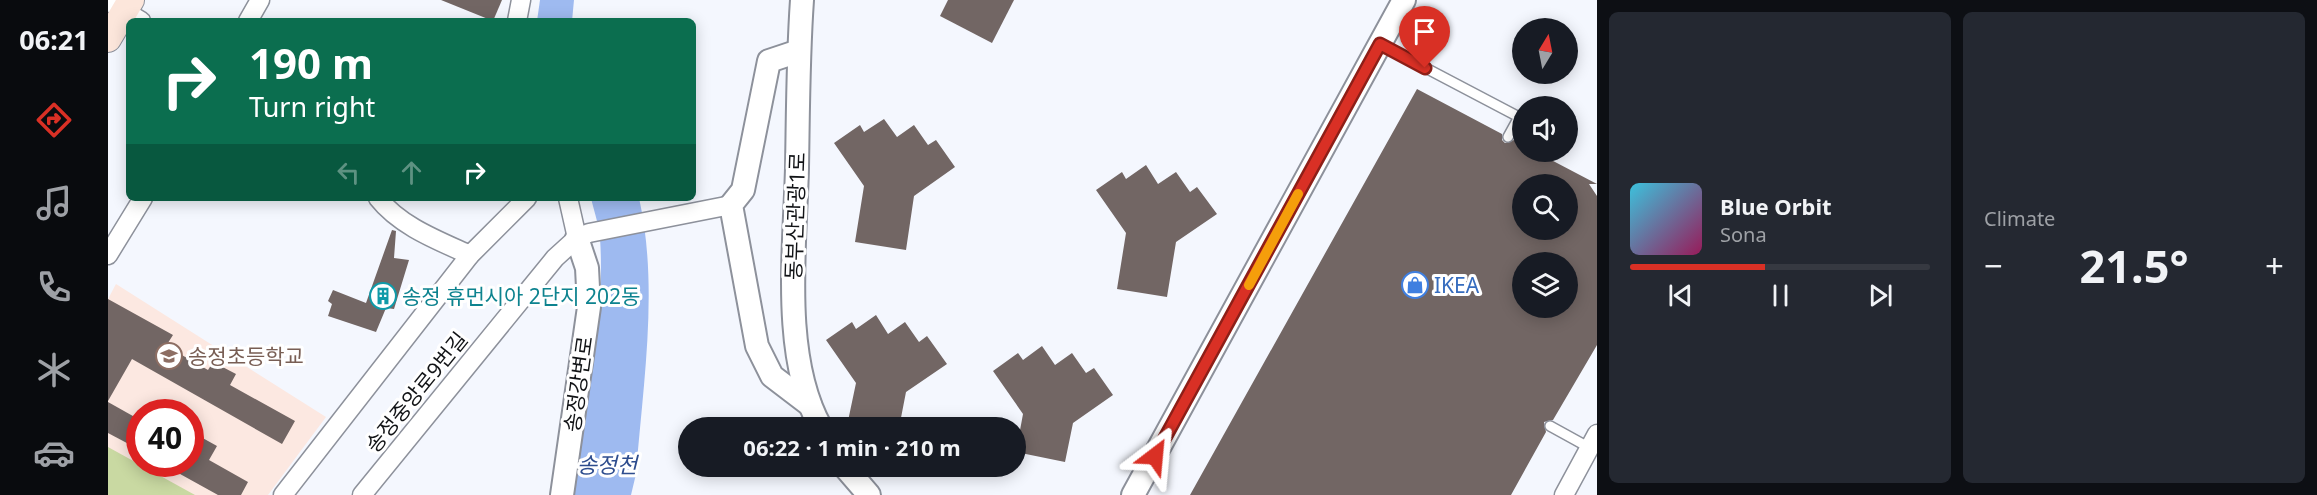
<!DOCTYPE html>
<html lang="en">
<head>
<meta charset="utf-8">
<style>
	:root { --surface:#171b24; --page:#242831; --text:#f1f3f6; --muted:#9ea1a6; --line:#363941; --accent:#d93025 }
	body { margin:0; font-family:"Noto Sans","Noto Sans KR",sans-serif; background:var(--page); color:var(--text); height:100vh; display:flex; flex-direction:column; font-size:22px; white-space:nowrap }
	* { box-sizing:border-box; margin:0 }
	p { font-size:20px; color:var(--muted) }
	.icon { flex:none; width:33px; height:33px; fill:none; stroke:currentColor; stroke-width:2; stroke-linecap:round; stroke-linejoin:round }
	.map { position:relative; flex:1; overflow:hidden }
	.panel { display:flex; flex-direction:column; gap:12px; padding:12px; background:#0d0f14; width:720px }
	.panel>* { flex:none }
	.top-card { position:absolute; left:18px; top:18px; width:570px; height:183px; border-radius:9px; box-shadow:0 3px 15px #0003; background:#0b6e4f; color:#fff; overflow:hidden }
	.needle { width:39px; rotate:10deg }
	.tools { position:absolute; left:1404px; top:18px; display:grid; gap:12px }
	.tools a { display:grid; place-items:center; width:66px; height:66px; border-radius:50%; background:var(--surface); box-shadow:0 3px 15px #0003; font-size:30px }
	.speed { position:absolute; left:18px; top:399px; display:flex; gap:12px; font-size:30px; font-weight:700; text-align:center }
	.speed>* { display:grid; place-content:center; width:78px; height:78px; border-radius:50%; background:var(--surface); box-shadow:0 3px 15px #0003; line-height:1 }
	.speed .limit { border:9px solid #d22; background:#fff; color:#111 }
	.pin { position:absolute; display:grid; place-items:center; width:51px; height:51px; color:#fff; margin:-62px -26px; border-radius:50% 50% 50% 0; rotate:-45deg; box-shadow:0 0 6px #0007 }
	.pin .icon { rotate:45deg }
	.me { position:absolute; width:66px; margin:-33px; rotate:29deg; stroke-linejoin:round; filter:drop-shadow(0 0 4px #0008) }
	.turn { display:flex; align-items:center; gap:21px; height:126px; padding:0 24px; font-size:27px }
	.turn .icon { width:78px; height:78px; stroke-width:2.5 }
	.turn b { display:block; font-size:42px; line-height:51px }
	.lanes { display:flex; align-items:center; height:57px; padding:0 24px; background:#0003; justify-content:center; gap:30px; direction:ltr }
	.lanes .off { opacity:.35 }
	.big { font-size:45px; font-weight:700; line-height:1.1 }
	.panel .tile { flex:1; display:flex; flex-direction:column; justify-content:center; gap:9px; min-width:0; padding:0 21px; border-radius:9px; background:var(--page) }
	.song { display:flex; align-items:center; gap:18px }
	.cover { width:72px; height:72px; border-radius:9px; background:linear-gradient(135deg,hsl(190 70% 55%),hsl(330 70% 35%)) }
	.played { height:6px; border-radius:3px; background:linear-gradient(90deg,var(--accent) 45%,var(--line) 45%) }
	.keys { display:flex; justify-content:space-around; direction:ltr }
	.heat { display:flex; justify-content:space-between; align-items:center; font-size:33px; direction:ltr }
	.panel .tiles { flex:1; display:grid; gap:12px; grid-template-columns:repeat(2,1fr) }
	.trip { position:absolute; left:570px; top:417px; width:348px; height:60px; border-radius:30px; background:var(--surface); box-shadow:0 3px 15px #0003; font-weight:700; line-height:60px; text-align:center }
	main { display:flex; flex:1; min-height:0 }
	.menu { display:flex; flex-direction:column; width:108px; justify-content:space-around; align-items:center; background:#090b0e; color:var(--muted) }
	.menu .icon { width:42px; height:42px }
	.menu .current { color:var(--accent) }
	.menu b { font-size:27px; color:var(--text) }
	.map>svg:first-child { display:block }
</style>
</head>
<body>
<main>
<nav class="menu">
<b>06:21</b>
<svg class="icon current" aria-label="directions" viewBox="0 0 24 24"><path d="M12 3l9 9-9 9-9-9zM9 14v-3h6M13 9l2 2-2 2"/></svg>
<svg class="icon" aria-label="music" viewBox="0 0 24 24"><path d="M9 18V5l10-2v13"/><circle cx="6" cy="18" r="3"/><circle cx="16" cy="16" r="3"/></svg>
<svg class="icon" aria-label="phone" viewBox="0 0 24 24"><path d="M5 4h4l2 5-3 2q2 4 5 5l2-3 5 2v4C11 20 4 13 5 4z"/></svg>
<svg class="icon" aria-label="climate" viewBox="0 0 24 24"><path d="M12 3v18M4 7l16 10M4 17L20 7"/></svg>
<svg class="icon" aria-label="car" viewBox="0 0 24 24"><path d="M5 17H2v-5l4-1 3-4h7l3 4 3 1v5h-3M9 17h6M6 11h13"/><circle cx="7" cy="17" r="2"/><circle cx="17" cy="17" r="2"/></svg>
</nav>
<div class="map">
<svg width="1489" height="495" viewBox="0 0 1489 495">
	<rect width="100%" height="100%" fill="#f4f7fe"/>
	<path fill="#fce8e1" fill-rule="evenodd" d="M 8,284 L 218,417 L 160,495 L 0,495 L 0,299 ZM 32,412 L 82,412 L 82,464 L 32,464 Z"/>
	<path fill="#c9d9a2" d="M 0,447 L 87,495 L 0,495 Z"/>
	<g fill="#9ebaf0">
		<path d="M 432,0 L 466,0 L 464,21 L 429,21 Z"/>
		<path d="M 483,198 L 531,198 C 551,287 535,383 528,474 L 523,495 L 465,495 C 474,409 498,327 492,238 C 491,225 486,211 483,198 Z"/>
	</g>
	<g fill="#726664" fill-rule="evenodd">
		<path d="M 333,0 L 394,0 L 385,21 Z"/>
		<path d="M 840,0 L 906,0 L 884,43 L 832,16 Z"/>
		<path d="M 1309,89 L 1394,134 L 1394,140 L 1397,143 L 1406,140 L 1414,144 L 1414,152 L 1428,152 L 1489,184 L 1481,184 L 1489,196 L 1489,345 L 1445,420 L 1436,422 L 1438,432 L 1403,495 L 1082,495 ZM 1414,184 L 1460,184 L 1460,230 L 1414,230 ZM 1414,262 L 1460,262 L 1460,308 L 1414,308 Z"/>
		<path d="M 776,119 L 789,137 L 806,125 L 820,145 L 828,140 L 847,167 L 806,196 L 798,250 L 747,242 L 756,186 L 726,143 L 752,125 L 756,132 Z"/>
		<path d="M 1038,165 L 1050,184 L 1068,172 L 1082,192 L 1089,187 L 1109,214 L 1068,242 L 1059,297 L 1009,289 L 1018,233 L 988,190 L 1014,172 L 1018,179 Z"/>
		<path d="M 284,230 L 288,231 L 286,258 L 301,260 L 286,309 L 278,308 L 268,332 L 220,316 L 224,304 L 220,301 L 225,290 L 258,303 Z"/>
		<path d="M 0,299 L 65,335 L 58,346 L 100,370 L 105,362 L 128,374 L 122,385 L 187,421 L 174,444 L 24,359 L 0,401 Z"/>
		<path d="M 768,315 L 780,334 L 797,322 L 811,342 L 819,336 L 839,364 L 798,392 L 791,428 L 775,428 L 740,421 L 748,383 L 718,340 L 744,322 L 748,329 Z"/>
		<path d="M 934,346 L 947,365 L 964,353 L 978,373 L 986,368 L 1005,395 L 965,423 L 957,462 L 908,452 L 915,414 L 885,371 L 910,353 L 915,360 Z"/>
		<path d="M 0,402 L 32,420 L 32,450 L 0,433 Z"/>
		<path d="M 82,431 L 109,446 L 101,460 L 140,482 L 133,495 L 110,495 L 54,464 L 82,464 Z"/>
	</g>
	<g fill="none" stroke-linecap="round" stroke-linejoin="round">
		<defs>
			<g id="service">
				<path d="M 1272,44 L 1411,117 L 1400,137"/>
				<path d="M 1442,426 L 1482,448"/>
			</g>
			<g id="minor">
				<path d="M 0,1 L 33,21"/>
				<path d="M 140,21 L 152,0"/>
				<path d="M 409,21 L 413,0"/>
				<path d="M 270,198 C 292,226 329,240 362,255"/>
				<path d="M 460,198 L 469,238"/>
				<path d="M 0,255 L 35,198"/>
				<path d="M 175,495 L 362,255 L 419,198"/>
				<path d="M 254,495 L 447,258 L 469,238 L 481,233 L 623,205"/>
				<path d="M 1456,495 L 1489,434"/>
			</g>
			<g id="tertiary">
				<path d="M 694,0 C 690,56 690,112 689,168 C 687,247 673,357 713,428"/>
				<path d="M 691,51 L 661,61 L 635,190 L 623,205 L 649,346 L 664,376 L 702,405"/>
				<path d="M 736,466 L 761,495"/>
				<path d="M 454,495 L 481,307 L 479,268 L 469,238"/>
				<path d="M 1025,495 L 1296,0"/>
			</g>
			<path id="secondary" d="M 0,39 L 23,0"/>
		</defs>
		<use href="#service" stroke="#8d919b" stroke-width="12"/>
		<use href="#minor" stroke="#8d919b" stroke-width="21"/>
		<use href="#tertiary" stroke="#8d919b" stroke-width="26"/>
		<use href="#secondary" stroke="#8d919b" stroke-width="28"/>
		<use href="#service" stroke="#fff" stroke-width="9"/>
		<use href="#minor" stroke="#fff" stroke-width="18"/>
		<use href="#tertiary" stroke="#fff" stroke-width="22"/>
		<use href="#secondary" stroke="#fce6db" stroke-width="26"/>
	</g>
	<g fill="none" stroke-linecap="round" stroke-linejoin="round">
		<defs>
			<path id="route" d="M 1047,456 L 1272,44 L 1317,68"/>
		</defs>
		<use href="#route" stroke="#8d1f18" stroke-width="15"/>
		<use href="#route" stroke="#d93025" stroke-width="10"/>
		<path stroke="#f59e0b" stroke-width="10" d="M 1141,285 L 1190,194"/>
	</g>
	<defs>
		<symbol id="shop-ring" viewBox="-11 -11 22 22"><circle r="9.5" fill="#fff" stroke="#3f7fe0" stroke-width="1.5"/><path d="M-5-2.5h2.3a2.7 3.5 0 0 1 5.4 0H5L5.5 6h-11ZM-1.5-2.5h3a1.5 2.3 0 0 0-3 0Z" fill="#3f7fe0"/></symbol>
		<symbol id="building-ring" viewBox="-11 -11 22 22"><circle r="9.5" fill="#fff" stroke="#0f9aa8" stroke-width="1.5"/><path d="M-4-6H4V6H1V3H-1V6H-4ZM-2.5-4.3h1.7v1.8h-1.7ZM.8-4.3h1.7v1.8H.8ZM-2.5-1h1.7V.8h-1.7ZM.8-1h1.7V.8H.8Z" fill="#0f9aa8"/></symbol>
		<symbol id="school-ring" viewBox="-11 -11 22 22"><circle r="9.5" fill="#fff" stroke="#8d6e63" stroke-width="1.5"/><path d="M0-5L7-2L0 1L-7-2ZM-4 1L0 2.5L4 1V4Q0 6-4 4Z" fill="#8d6e63"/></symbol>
	</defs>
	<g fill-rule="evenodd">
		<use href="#shop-ring" x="1292" y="270" width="30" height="30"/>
		<use href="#building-ring" x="260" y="281" width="30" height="30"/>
		<use href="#school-ring" x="46" y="341" width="30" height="30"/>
	</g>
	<g text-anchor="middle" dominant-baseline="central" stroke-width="6" stroke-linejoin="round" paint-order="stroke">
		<g font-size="21" fill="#111316" stroke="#fff">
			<text transform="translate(687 216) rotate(-88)">동부산관광1로</text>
			<text transform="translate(470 384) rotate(-82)">송정강변로</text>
			<text transform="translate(308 392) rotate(-51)">송정중앙로9번길</text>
		</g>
		<g font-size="21" fill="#366cbe" stroke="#fff" text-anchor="start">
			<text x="1326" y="285">IKEA</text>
		</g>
		<g font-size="21" fill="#0d838f" stroke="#fff" text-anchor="start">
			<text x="294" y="296">송정 휴먼시아 2단지 202동</text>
		</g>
		<g font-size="21" fill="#785e54" stroke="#fff" text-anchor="start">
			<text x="80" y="356">송정초등학교</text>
		</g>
		<g font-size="22" font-style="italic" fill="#2e4d8e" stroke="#fff">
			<text x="499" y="464">송정천</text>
		</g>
	</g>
</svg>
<div class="tools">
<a><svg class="needle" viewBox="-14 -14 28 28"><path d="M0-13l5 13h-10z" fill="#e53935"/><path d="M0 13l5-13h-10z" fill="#9ea1a6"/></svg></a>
<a><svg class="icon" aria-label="sound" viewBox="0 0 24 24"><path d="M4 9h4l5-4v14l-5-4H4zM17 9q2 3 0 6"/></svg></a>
<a><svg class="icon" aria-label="search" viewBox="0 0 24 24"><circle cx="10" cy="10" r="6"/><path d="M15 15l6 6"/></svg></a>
<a><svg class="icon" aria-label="layers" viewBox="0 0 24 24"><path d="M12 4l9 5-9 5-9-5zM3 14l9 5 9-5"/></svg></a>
</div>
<div class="speed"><div class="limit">40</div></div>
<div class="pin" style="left:1317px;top:68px;background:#d93025"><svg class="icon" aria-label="arrive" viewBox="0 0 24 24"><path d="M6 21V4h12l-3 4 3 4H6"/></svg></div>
<svg class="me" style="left:1047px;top:456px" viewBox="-20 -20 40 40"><path d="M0-17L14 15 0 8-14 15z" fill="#d93025" stroke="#fff" stroke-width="4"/></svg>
<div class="trip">06:22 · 1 min · 210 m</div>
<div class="top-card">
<div class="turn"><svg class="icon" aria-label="right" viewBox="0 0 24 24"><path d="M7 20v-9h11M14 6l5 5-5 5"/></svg><div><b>190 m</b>Turn right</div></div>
<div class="lanes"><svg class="icon off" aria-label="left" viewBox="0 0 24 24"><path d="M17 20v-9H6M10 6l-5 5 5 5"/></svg><svg class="icon off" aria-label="ahead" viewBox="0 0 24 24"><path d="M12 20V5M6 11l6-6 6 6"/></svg><svg class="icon" aria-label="right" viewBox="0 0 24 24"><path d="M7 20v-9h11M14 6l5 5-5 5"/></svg></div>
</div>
</div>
<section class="panel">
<div class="tiles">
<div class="tile">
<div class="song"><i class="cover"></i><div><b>Blue Orbit</b><p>Sona</p></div></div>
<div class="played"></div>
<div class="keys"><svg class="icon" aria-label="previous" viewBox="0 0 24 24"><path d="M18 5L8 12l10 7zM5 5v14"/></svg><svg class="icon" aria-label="pause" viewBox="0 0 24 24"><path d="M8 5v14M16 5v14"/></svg><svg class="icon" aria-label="next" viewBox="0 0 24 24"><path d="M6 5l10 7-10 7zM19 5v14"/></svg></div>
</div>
<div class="tile"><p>Climate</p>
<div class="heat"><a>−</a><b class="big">21.5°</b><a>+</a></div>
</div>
</div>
</section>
</main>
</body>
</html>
